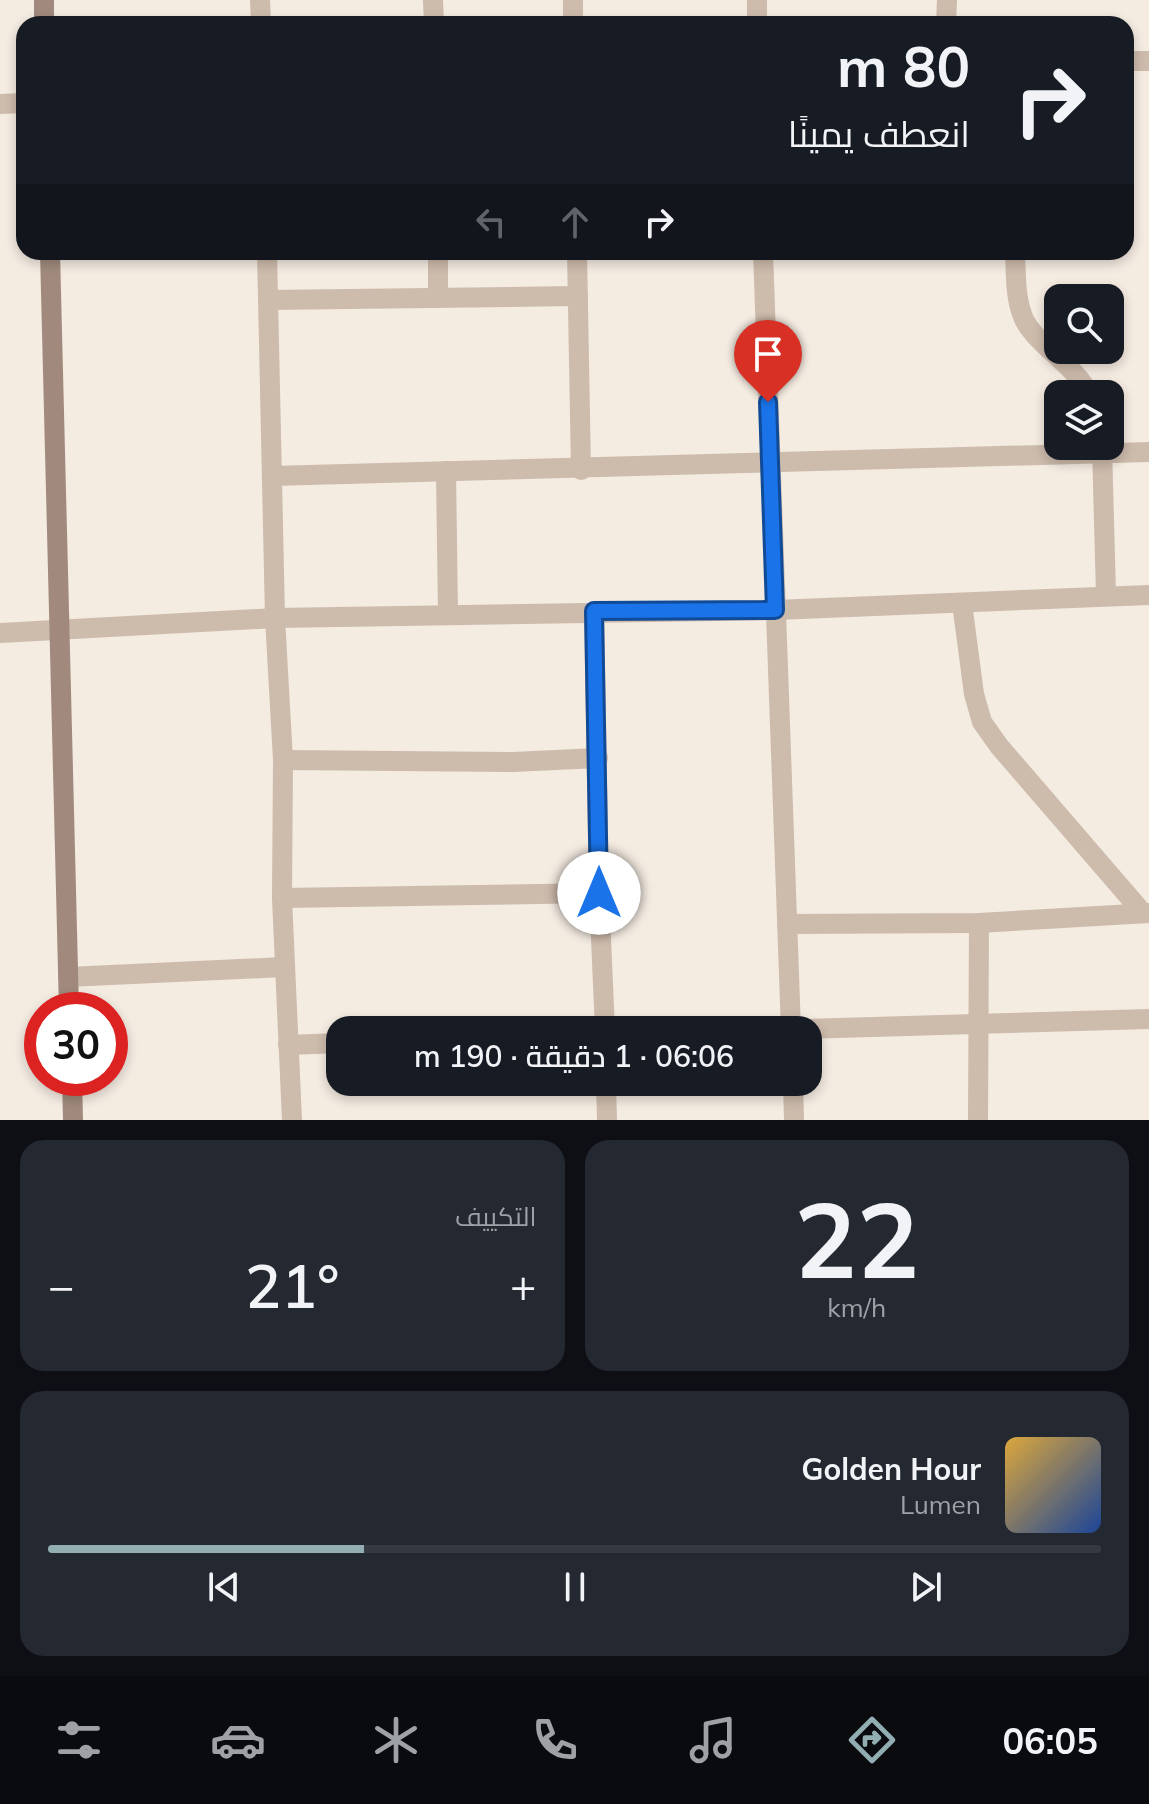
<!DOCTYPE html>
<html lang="ar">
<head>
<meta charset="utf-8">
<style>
	:root { --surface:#171b24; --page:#242831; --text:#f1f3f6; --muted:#9ea1a6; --line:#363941; --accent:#92aeb2 }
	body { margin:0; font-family:Mulish,Cairo,sans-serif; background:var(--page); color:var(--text); direction:rtl; height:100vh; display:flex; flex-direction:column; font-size:30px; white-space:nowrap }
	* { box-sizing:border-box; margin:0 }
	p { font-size:26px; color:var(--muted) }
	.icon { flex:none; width:44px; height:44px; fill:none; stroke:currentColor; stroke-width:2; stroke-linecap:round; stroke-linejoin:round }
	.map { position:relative; height:1120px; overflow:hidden; direction:ltr }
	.side { display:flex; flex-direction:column; gap:20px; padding:20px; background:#0d0f14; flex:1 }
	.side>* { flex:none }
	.guide { position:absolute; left:16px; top:16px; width:1118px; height:244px; border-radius:24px; box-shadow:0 4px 12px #0003; direction:rtl; background:#171b24; color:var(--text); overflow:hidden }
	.controls { position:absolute; left:1044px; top:284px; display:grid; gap:16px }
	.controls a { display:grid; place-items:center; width:80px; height:80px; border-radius:16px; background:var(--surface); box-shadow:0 4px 12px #0003; font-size:40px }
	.speed { position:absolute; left:24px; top:992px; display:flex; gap:16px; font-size:40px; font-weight:700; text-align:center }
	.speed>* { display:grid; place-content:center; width:104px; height:104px; border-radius:50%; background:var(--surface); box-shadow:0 4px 12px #0003; line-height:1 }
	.speed .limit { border:12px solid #d22; background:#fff; color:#111 }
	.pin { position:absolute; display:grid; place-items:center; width:68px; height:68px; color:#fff; margin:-82px -34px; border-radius:50% 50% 50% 0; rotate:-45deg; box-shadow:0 0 8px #0007 }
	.pin .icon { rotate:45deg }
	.me { position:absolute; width:88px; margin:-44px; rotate:0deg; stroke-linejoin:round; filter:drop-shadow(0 0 6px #0008) }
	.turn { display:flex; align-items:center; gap:28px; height:168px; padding:0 32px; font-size:36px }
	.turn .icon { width:104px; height:104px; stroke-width:2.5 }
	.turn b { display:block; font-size:56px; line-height:68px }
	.lanes { display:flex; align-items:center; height:76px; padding:0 32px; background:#0003; justify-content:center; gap:40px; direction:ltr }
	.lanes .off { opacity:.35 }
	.big { font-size:60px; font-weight:600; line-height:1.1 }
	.side .card { flex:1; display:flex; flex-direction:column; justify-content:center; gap:12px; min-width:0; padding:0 28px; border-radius:24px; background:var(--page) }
	.side .dial { align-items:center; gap:0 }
	.dial b { font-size:104px; line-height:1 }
	.song { display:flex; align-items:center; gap:24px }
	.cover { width:96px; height:96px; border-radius:12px; background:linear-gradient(135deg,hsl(40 70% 55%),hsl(220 70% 35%)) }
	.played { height:8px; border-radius:4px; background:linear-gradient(90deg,var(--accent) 30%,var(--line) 30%) }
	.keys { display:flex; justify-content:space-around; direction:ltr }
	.heat { display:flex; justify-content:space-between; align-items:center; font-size:44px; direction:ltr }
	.side .tiles { flex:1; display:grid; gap:20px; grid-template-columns:1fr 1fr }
	.card:last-child { grid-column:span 2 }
	.trip { position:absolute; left:326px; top:1016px; width:496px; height:80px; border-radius:24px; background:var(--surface); box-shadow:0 4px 12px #0003; font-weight:600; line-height:80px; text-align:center; direction:rtl }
	.dock { display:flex; height:128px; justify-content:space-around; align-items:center; background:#090b0e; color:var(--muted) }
	.dock .icon { width:56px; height:56px }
	.dock .on { color:var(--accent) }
	.dock b { font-size:36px; color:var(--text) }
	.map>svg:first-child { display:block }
</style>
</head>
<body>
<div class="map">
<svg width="1149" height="1120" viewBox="0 0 1149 1120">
	<rect width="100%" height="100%" fill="#f4ebe1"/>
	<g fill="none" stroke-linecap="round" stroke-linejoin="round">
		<g stroke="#cdbbac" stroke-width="20">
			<path d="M 260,0 L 261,24"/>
			<path d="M 433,0 L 434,24"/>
			<path d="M 573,0 L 573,24"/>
			<path d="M 757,24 L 757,0"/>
			<path d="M 946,24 L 947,0"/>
			<path d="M 1126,61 L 1149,61"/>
			<path d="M 0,104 L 24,103"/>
			<path d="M 267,252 L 275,618 L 283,760 L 282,898 L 292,1120"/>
			<path d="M 438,252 L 438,298"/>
			<path d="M 577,252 L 581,470"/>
			<path d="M 763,252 L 791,1030"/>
			<path d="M 1015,252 C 1016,272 1015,295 1022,314 C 1030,341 1075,364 1089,394"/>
			<path d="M 268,300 L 578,296"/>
			<path d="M 1102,446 L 1106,595"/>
			<path d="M 446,471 L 448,615"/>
			<path d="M 272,476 L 1149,452"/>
			<path d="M 962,603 L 974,694 L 982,722 L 999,746 L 1143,913"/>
			<path d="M 594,611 L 599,893 L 605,1030"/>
			<path d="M 0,633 L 275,618 L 775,610 L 1149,595"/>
			<path d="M 283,760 L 513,762 L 598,758"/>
			<path d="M 282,898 L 599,893"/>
			<path d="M 787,924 L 979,923 L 1149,913"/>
			<path d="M 68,977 L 284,967"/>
			<path d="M 769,1030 L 1149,1019"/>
			<path d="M 288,1045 L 340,1043"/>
			<path d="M 606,1082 L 607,1120"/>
			<path d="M 793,1082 L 794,1120"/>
			<path d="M 978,1120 L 979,923"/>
		</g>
		<g stroke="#a18a7d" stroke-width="20">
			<path d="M 44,0 L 44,24"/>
			<path d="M 50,252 L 69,1010"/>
			<path d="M 72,1078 L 73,1120"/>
		</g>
	</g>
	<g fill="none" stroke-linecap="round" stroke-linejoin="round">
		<defs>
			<path id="route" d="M 599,893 L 594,611 L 775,610 L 768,402"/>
		</defs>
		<use href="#route" stroke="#114b97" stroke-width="20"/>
		<use href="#route" stroke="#1a73e8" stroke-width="14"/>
	</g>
</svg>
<div class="controls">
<a><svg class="icon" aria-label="search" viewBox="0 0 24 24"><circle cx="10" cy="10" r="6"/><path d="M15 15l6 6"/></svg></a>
<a><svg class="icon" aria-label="layers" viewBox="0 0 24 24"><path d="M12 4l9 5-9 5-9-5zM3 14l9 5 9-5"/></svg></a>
</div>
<div class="speed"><div class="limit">30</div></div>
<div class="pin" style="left:768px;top:402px;background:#d93025"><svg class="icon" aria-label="arrive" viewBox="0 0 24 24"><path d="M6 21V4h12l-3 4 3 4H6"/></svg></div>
<svg class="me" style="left:599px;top:893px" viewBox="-20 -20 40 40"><circle r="19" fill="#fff"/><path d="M0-13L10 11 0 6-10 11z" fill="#1a73e8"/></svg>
<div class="trip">06:06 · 1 دقيقة · 190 m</div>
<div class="guide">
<div class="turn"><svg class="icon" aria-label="right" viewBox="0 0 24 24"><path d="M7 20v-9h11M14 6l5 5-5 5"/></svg><div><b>80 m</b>انعطف يمينًا</div></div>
<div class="lanes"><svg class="icon off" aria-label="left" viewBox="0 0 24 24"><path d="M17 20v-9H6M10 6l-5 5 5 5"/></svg><svg class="icon off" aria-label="ahead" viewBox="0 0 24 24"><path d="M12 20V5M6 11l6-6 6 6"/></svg><svg class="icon" aria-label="right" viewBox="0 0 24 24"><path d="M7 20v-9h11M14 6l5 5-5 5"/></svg></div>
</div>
</div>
<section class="side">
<div class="tiles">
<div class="card dial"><b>22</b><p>km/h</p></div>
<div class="card"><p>التكييف</p>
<div class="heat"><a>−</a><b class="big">21°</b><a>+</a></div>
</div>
<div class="card">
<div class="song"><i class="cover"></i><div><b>Golden Hour</b><p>Lumen</p></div></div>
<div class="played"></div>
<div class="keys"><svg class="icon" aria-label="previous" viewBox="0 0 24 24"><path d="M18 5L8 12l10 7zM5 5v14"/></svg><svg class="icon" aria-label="pause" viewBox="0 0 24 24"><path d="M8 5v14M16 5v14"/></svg><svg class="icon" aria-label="next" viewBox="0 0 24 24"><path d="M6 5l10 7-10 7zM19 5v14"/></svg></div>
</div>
</div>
</section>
<nav class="dock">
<b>06:05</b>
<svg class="icon on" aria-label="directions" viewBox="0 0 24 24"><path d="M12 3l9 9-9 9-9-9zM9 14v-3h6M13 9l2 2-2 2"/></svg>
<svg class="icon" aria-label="music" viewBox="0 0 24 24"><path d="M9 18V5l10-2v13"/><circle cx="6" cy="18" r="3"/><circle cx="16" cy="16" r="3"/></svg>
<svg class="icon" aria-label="phone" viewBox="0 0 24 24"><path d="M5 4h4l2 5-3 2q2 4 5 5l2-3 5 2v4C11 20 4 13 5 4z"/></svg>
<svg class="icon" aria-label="climate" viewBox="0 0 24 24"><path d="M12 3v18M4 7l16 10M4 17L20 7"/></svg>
<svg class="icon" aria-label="car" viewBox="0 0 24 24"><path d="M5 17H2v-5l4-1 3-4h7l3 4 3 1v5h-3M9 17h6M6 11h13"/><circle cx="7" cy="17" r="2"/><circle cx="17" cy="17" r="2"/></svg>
<svg class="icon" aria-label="filters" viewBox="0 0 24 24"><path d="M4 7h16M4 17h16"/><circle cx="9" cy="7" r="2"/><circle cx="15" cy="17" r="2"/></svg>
</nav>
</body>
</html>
